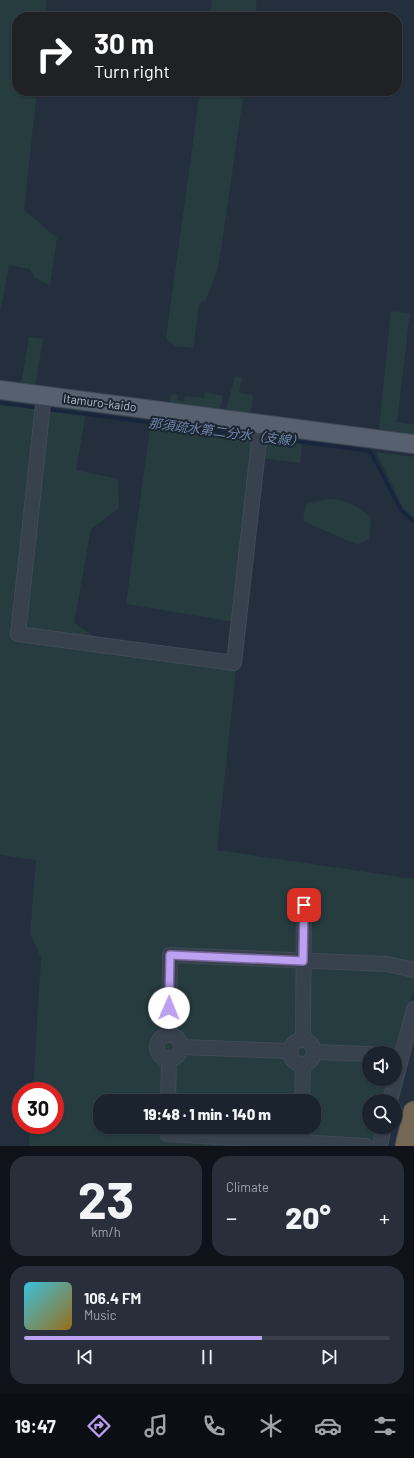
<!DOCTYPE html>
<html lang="en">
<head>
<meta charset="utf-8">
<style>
	:root { --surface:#1b232e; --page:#282f3a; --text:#f1f3f6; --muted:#a0a4aa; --line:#39404a; --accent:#bca0f2 }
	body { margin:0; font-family:Barlow,"Noto Sans JP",sans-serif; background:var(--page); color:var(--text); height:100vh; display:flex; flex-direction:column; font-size:15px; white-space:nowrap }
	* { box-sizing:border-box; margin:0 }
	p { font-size:13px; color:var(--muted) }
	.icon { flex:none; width:22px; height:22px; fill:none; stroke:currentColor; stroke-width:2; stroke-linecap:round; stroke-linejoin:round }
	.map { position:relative; height:1146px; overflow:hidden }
	.drawer { display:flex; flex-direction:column; gap:10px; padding:10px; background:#0f1319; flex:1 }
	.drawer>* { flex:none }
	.banner { position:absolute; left:12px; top:12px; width:390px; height:84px; border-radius:16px; box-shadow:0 1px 3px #0004,0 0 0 1px var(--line); background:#202124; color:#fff; overflow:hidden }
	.buttons { position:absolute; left:362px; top:1046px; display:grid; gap:8px }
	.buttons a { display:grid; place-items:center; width:40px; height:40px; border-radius:50%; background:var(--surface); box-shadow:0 1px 3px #0004,0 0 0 1px var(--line); font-size:20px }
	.speed { position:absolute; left:12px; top:1082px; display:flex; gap:8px; font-size:20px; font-weight:700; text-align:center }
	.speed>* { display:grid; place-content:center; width:52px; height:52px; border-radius:50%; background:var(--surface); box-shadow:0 1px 3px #0004,0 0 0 1px var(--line); line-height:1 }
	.speed .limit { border:6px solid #d22; background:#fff; color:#111 }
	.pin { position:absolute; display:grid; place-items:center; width:34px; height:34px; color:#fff; margin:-17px; border-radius:8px; box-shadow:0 2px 6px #0006 }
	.me { position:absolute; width:44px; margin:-22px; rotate:1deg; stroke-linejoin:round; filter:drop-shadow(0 0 3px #0008) }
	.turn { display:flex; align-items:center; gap:14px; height:84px; padding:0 16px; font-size:18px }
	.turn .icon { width:52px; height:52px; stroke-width:2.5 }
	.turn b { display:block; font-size:28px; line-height:34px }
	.big { font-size:30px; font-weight:800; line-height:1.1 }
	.drawer .widget { flex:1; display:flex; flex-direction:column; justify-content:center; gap:6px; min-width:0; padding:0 14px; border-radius:16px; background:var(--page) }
	.drawer .dial { align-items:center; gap:0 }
	.dial b { font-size:52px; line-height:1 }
	.song { display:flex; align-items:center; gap:12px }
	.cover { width:48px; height:48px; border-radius:6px; background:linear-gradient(135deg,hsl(190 70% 55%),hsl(40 70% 35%)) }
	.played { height:4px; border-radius:2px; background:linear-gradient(90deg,var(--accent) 65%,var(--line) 65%) }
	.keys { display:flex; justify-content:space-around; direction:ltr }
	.heat { display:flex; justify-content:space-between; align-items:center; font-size:22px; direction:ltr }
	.drawer .tiles { flex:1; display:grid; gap:10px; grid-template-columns:1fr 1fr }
	.widget:last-child { grid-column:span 2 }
	.trip { position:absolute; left:93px; top:1094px; width:228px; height:40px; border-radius:16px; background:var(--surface); box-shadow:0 1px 3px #0004,0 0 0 1px var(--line); font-weight:800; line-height:40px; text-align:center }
	.tabs { display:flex; height:64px; justify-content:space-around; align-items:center; background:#0b0e12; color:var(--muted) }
	.tabs .icon { width:28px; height:28px }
	.tabs .on { color:var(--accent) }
	.tabs b { font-size:18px; color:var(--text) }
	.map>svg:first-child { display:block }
</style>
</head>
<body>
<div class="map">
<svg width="414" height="1146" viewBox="0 0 414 1146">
	<rect width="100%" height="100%" fill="#242f3e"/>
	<g fill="#263c3f" fill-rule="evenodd">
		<path d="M 0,0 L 47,0 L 45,17 L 17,17 L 17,91 L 37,91 L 24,210 L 57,238 L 50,285 L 35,278 L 30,269 L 9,265 L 0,313 Z"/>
		<path d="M 212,0 L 257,0 L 255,17 L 210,17 Z"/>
		<path d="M 200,91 L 244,91 L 221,249 L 217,271 L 206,299 L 199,305 L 193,348 L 175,346 L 166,338 Z"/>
		<path d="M 391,311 L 410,313 L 397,422 L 414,425 L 414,434 L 379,429 Z"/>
		<path d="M 29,337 L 43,339 L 35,386 L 21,384 Z"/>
		<path d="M 235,376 L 242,377 L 239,393 L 253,395 L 251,413 L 226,410 Z"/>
		<path d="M 205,392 L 223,396 L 220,409 L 170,402 L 171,394 L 178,395 L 177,400 L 184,401 L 185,396 L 204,398 Z"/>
		<path d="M 0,402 L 86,412 L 76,470 L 118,479 L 119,508 L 91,529 L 74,623 L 121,655 L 236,670 L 217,850 L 414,879 L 414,987 L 395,1059 L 395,1053 L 369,1053 L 369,1079 L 390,1079 L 384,1101 L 369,1101 L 369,1127 L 377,1127 L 372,1146 L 29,1146 L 30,1125 L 55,1125 L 55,1091 L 33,1091 L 41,958 L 30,933 L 36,860 L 0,855 ZM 100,1101 L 314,1101 L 314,1127 L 100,1127 Z"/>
		<path d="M 160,419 L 295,437 L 302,446 L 300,463 L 253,457 L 234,622 L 126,604 L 150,428 Z"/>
		<path d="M 376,452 L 414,457 L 414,518 L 403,508 Z"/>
		<path d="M 329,499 C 346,499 358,507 371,518 L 369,539 L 358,545 L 303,521 L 306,504 Z"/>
	</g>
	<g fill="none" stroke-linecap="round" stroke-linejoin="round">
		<g stroke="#17263c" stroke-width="3.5">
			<path d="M 0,403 L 39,408"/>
			<path d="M 45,409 L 257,436"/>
			<path d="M 263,437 L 370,451 L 401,510 L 414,522"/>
		</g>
		<defs>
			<g id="minor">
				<path d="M 44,395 L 18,634 L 234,663 L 261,423"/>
				<path d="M 169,1035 L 170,955 L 387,964 L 414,970"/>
				<circle cx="169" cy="1047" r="12"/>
				<path d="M 303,1040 L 304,905"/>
				<circle cx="302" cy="1052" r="12"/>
				<path d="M 181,1047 L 291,1051"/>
				<path d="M 314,1052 L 369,1054"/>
				<path d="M 168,1101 L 169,1058"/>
				<path d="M 302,1101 L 303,1064"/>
				<path d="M 390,1101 L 414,1009"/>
				<path d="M 167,1127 L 167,1134 L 366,1146"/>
				<path d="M 302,1142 L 302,1127"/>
				<path d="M 380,1146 L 384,1127"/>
			</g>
			<path id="major" d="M 0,390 L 414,444"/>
			<path id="highway" d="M 406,1146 L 414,1112"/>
		</defs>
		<use href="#minor" stroke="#414a57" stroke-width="16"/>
		<use href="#major" stroke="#414a57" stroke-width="20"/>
		<use href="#highway" stroke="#434c59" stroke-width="23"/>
		<use href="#minor" stroke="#38414e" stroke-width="14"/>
		<use href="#major" stroke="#56606e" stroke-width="18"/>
		<use href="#highway" stroke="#746855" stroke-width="21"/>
	</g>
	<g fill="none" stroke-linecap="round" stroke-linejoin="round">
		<defs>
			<path id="route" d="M 169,1008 L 170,955 L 303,961 L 304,905"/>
		</defs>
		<use href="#route" stroke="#7a689d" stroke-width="10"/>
		<use href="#route" stroke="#bca0f2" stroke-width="7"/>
	</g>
	<g text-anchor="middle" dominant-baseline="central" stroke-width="4" stroke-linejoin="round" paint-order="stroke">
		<g font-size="12" fill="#b4bcc9" stroke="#1d2633">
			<text transform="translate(100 402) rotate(7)">Itamuro-kaido</text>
		</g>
		<g font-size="13" font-style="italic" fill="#6d86a8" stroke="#1d2633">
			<text transform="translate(226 432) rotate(7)">那須疏水第二分水（支線）</text>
		</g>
	</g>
</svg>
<div class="buttons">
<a><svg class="icon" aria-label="sound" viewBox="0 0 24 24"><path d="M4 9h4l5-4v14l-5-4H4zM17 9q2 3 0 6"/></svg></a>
<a><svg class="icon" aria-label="search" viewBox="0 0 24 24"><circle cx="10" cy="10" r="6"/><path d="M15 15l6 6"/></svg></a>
</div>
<div class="speed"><div class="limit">30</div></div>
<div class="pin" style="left:304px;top:905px;background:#d93025"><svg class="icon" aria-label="arrive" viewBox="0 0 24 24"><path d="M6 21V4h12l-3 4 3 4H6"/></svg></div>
<svg class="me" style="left:169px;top:1008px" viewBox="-20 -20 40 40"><circle r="19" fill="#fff"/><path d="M0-13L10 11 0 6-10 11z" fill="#bca0f2"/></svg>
<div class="trip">19:48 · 1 min · 140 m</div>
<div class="banner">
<div class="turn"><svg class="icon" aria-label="right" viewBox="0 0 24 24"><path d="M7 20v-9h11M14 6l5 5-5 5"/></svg><div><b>30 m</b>Turn right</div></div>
</div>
</div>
<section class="drawer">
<div class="tiles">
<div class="widget dial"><b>23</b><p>km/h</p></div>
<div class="widget"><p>Climate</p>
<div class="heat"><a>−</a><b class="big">20°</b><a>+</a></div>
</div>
<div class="widget">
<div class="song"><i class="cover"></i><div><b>106.4 FM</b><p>Music</p></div></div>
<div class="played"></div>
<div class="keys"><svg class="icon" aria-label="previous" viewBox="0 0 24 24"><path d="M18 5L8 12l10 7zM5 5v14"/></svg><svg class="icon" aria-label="pause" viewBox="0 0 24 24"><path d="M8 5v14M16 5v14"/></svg><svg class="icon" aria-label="next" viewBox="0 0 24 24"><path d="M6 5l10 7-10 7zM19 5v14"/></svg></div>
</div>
</div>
</section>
<nav class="tabs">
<b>19:47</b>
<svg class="icon on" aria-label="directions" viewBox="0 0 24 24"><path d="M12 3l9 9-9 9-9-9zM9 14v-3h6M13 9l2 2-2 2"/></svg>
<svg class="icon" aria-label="music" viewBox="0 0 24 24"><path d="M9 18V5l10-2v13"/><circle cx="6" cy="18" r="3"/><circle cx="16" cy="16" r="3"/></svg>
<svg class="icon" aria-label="phone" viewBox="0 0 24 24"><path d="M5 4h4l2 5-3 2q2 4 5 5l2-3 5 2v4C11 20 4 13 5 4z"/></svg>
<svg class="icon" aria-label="climate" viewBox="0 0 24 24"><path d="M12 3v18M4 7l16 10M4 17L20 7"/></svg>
<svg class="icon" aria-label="car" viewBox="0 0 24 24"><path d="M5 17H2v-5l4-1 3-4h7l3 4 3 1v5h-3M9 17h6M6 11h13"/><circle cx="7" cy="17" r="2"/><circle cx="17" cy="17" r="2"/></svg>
<svg class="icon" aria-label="filters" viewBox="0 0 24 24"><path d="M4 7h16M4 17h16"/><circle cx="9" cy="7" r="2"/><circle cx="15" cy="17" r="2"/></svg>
</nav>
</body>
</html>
